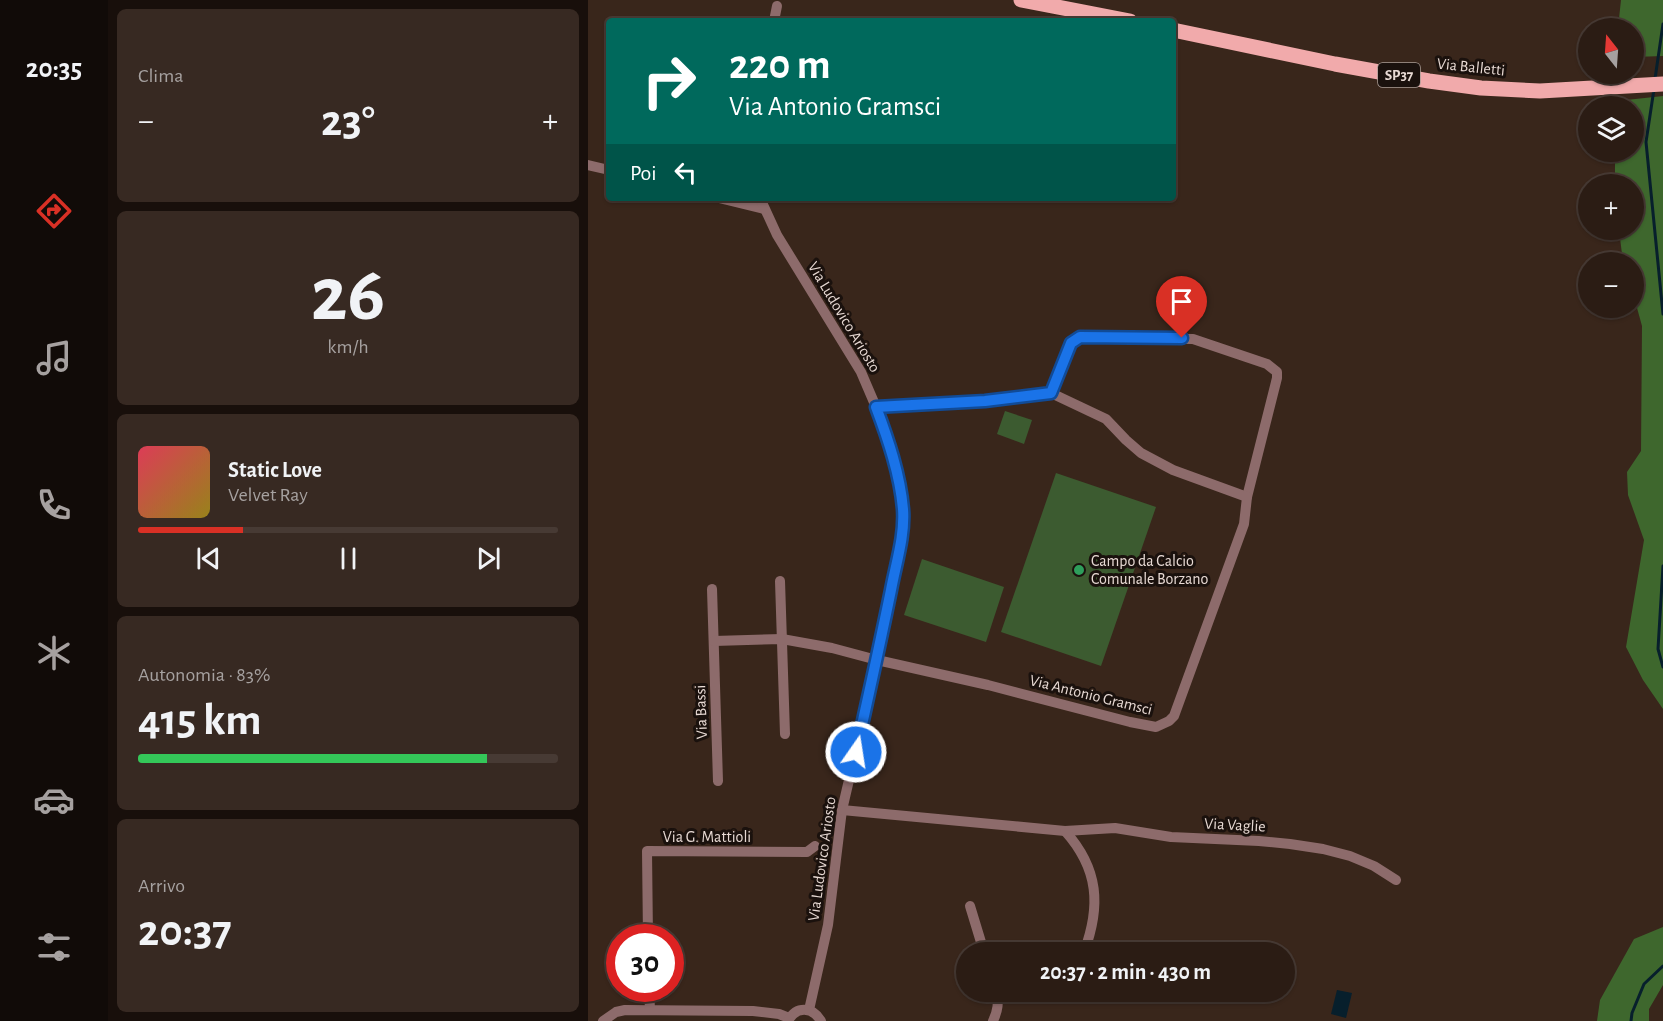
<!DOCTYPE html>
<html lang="it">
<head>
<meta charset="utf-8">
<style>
	:root { --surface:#2b1c14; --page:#372922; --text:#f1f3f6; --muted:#a6a1a0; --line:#473a34; --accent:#d93025 }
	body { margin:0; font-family:"Alegreya Sans",sans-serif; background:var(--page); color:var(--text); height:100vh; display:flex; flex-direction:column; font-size:22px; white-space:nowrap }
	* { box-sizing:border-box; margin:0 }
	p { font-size:20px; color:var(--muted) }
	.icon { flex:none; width:33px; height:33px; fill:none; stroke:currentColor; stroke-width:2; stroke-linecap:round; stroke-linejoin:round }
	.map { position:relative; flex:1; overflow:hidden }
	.sheet { display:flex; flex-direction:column; gap:9px; padding:9px; background:#180f0b; width:480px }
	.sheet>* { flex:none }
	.guide { position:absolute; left:18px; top:18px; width:570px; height:183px; border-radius:6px; box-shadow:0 2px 4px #0004,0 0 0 2px var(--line); background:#00695c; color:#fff; overflow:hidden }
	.needle { width:39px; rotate:343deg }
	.tools { position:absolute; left:990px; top:18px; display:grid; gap:12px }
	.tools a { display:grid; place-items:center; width:66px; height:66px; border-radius:50%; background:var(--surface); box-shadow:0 2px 4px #0004,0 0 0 2px var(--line); font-size:30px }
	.speed { position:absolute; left:18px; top:924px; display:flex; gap:12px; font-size:30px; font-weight:700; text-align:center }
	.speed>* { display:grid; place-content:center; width:78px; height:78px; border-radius:50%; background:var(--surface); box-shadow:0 2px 4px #0004,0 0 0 2px var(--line); line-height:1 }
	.speed .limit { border:9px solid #d22; background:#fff; color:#111 }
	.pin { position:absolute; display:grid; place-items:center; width:51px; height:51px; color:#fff; margin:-62px -26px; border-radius:50% 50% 50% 0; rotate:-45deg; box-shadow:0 0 6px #0007 }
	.pin .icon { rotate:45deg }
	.me { position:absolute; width:66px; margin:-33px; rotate:13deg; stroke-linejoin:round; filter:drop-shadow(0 0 4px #0008) }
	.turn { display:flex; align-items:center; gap:21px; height:126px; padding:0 24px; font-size:27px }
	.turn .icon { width:78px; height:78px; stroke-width:2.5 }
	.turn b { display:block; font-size:42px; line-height:51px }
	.then { display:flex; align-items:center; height:57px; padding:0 24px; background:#0003; gap:12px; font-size:22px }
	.big { font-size:45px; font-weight:600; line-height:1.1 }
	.sheet .card { flex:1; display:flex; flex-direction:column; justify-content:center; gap:9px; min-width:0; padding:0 21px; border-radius:9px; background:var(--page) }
	.sheet .dial { align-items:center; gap:0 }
	.dial b { font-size:78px; line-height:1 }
	.song { display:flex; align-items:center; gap:18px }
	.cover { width:72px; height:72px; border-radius:9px; background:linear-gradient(135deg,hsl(350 70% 55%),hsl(50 70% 35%)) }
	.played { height:6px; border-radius:3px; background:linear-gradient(90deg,var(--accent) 25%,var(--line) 25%) }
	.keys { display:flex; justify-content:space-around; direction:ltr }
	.heat { display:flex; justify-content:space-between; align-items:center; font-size:33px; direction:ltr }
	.charge { height:9px; border-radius:4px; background:linear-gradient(90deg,#34c759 83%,var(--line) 0) }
	.trip { position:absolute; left:368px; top:942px; width:339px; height:60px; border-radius:30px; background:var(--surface); box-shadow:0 2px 4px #0004,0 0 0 2px var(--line); font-weight:600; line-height:60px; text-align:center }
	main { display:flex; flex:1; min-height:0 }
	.menu { display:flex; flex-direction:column; width:108px; justify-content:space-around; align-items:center; background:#110b08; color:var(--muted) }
	.menu .icon { width:42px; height:42px }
	.menu .current { color:var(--accent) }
	.menu b { font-size:27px; color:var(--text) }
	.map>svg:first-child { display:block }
</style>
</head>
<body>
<main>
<nav class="menu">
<b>20:35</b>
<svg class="icon current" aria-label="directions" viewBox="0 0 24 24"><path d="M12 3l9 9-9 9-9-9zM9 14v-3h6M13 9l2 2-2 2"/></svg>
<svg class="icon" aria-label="music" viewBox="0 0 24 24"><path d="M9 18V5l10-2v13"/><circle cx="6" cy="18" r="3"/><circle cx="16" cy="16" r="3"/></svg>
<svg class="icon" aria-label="phone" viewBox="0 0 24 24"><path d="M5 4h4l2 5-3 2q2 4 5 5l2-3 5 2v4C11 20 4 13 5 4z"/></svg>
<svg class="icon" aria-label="climate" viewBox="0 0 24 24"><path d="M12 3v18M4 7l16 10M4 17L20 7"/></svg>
<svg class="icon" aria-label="car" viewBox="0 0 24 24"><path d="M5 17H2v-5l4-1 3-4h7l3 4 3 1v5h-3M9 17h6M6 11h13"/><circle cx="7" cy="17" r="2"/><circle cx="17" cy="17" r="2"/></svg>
<svg class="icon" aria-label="filters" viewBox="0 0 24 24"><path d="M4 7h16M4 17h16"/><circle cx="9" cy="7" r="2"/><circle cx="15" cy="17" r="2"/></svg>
</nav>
<section class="sheet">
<div class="card"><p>Clima</p>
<div class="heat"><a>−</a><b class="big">23°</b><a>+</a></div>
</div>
<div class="card dial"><b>26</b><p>km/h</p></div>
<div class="card">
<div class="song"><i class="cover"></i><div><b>Static Love</b><p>Velvet Ray</p></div></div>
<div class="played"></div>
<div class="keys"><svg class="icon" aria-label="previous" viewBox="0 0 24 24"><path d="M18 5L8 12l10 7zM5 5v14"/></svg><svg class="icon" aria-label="pause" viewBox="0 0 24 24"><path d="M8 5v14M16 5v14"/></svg><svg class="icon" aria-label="next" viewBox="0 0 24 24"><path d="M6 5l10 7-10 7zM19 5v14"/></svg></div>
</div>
<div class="card"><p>Autonomia · 83%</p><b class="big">415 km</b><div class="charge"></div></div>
<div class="card"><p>Arrivo</p><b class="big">20:37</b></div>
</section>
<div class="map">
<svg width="1075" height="1021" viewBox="0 0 1075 1021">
	<rect width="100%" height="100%" fill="#39261b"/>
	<g fill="#3c5b30">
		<path d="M 417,411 L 444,420 L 436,444 L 409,434 Z"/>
		<path d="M 468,473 L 568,507 L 513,666 L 413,632 Z"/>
		<path d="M 334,559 L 416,587 L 398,642 L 316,615 Z"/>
	</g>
	<g fill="#3e672d">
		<path d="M 1033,0 L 1075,0 L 1075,56 L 1046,57 L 1046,28 L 1030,28 Z"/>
		<path d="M 1075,96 L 1075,709 L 1055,680 L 1038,647 L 1056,540 L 1040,495 L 1039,472 L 1053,451 L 1054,326 L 1046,297 L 1046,262 L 1035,262 L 1031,230 L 1046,230 L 1046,184 L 1027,184 L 1027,152 L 1046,152 L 1046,106 L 1029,106 L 1029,101 Z"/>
		<path d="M 1075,927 L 1075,985 L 1061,1009 L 1061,1021 L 1009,1021 L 1012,1000 L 1046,939 Z"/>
	</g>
	<path fill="#071f2c" d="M 749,990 L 764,993 L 758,1018 L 743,1014 Z"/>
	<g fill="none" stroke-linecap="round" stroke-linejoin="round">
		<g stroke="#071f2c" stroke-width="3">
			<path d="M 1067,79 L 1075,24"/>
			<path d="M 1066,89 L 1058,142 L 1075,314"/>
			<path d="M 1075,566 L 1070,649 L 1075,667"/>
			<path d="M 1043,1021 L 1044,1013 L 1056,984 L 1075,966"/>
		</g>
		<g stroke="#8d6b6b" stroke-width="10">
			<path d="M 186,21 L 189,6"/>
			<path d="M 0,165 L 21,170"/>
			<path d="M 131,198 L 176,209"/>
			<path d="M 172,198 L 189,235 L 273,372 L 288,407 L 299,439 L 312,487 L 315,509 L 315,532 L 289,660 L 254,810 L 240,925 L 221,1010"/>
			<path d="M 463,393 L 483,343 L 492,337 L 605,339 L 679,364 L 689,372 L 689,378 L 659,497"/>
			<path d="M 192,581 L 197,734"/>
			<path d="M 124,589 L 130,781"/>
			<path d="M 126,641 L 194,639 L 244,648 L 289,660 L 400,685 L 542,722 L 568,727 L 581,721 L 586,716 L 656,524 L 659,497 L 585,470 L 553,453 L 538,440 L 518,419 L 463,393 L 397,401 L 288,407"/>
			<path d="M 254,810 L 477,831 L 527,828 L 583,837 L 671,841 L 702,844 L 735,849 L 762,856 L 786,866 L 808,880"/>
			<path d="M 477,831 C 511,869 513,906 496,952"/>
			<path d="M 382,906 L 396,952"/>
			<path d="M 60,938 L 59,851 L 219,852 L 227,846"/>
			<path d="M 61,988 L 62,1010"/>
			<path d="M 15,1021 L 28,1012 L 37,1010 L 165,1011 L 191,1014 L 201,1018"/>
			<path d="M 200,1021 C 208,1006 224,1006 233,1021"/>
			<path d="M 405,1021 C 410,1010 411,1003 408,992"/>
		</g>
		<g stroke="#f1aaab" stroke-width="15">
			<path d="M 433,0 L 542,21"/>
			<path d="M 585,30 L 747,64 L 841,81 L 893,88 L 952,91 L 1075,84"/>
		</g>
	</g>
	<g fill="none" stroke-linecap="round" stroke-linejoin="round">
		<defs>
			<path id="route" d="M 268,752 C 280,698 292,644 303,590 C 308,563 317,536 315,509 C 312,474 300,439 288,407 L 397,401 L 463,393 L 483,343 L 492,337 L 594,338"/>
		</defs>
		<use href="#route" stroke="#114b97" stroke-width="15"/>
		<use href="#route" stroke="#1a73e8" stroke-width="10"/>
	</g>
	<circle fill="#2e9e5b" stroke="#1a110d" stroke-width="2" cx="491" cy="570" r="6"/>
	<g text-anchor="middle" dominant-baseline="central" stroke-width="6" stroke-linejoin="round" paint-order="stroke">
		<rect fill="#1a110d" stroke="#aa9e98" stroke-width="1.5" x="790" y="63" width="42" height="24" rx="4.5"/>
		<g font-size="15" font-weight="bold" fill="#e8dad4">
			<text x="811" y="75">SP37</text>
		</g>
		<g font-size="16" fill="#e8dad4" stroke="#1a110d">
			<text transform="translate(883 67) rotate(6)">Via Balletti</text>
			<text transform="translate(256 317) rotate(59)">Via Ludovico Ariosto</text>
			<text transform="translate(503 695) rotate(14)">Via Antonio Gramsci</text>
			<text transform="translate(113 712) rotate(-92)">Via Bassi</text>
			<text transform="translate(647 825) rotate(3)">Via Vaglie</text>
			<text x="119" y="837">Via G. Mattioli</text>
			<text transform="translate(234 859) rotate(-82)">Via Ludovico Ariosto</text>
		</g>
		<g font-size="16" fill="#e8dad4" stroke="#1a110d" text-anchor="start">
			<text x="503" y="561">Campo da Calcio<tspan x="503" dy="18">Comunale Borzano</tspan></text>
		</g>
	</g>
</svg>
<div class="tools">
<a><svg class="needle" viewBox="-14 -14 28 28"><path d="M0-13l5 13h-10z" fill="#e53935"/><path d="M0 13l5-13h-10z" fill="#a6a1a0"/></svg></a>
<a><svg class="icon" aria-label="layers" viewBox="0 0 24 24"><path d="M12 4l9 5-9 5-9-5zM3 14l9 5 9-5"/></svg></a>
<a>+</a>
<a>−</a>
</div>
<div class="speed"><div class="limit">30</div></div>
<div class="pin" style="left:594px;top:338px;background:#d93025"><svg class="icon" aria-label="arrive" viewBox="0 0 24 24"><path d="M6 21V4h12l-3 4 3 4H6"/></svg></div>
<svg class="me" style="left:268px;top:752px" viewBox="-20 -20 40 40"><circle r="17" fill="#1a73e8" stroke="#fff" stroke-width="3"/><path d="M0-11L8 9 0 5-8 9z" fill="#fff"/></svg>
<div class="trip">20:37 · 2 min · 430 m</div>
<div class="guide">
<div class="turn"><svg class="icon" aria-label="right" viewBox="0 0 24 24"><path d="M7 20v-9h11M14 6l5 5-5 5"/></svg><div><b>220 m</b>Via Antonio Gramsci</div></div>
<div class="then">Poi<svg class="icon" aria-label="left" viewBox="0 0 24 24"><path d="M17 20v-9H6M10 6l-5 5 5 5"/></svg></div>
</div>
</div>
</main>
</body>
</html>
